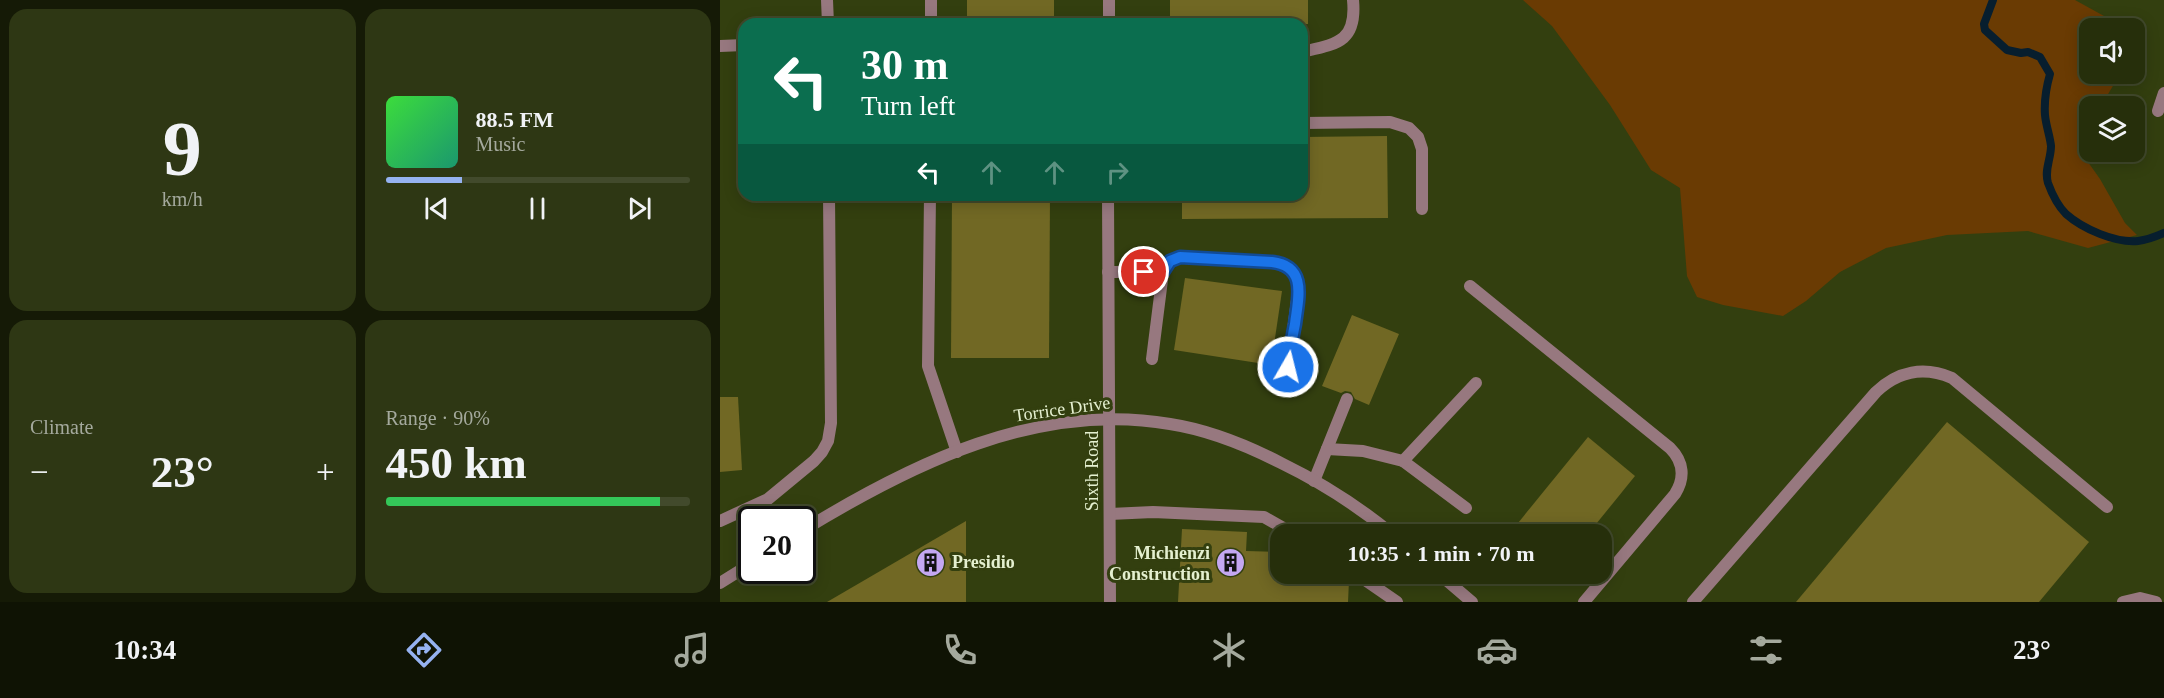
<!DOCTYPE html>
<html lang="en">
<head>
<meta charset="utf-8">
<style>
	:root { --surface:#262f0b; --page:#2e3714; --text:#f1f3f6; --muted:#a4a99d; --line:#424a2c; --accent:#95b2f1 }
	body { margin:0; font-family:Georgia,serif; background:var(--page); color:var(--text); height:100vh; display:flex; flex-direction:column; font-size:22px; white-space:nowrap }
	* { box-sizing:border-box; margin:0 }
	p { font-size:20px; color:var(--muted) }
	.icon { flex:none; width:33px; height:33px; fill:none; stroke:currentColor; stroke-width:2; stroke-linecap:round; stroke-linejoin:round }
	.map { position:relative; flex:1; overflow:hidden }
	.sheet { display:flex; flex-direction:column; gap:9px; padding:9px; background:#151a06; width:720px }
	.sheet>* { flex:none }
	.banner { position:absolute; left:18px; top:18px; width:570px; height:183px; border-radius:18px; box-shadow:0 3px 15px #0003,0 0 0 2px var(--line); background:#0b6e4f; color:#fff; overflow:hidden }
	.buttons { position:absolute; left:1359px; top:18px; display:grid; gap:12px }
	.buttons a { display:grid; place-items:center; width:66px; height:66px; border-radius:12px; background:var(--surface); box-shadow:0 3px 15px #0003,0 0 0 2px var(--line); font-size:30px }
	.speed { position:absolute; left:18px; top:506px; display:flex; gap:12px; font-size:30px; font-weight:700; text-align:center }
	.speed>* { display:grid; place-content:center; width:78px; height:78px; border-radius:50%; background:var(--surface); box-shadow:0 3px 15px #0003,0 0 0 2px var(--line); line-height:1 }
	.speed .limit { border:3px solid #111; border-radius:9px; background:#fff; color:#111 }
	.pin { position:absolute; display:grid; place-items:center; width:51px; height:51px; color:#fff; margin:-26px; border:3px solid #fff; border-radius:50%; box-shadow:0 2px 6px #0007 }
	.me { position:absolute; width:66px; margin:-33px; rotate:8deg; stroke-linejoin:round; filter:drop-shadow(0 0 4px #0008) }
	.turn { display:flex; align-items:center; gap:21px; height:126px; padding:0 24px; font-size:27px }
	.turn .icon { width:78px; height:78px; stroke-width:2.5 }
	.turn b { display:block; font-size:42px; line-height:51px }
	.lanes { display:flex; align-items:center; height:57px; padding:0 24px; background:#0003; justify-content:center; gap:30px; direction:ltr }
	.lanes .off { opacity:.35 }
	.big { font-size:45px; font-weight:700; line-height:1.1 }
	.sheet .card { flex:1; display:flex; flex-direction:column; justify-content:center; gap:9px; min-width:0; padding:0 21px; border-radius:18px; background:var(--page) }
	.sheet .dial { align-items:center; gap:0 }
	.dial b { font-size:78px; line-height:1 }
	.song { display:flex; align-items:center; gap:18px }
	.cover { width:72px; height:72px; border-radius:9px; background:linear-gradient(135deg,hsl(120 70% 55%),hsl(160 70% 35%)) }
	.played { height:6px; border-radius:3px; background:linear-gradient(90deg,var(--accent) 25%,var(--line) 25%) }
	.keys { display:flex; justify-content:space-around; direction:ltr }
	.heat { display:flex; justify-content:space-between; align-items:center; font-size:33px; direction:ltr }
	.charge { height:9px; border-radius:4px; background:linear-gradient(90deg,#34c759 90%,var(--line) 0) }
	.sheet .tiles { flex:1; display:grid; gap:9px; grid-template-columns:repeat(2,1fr) }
	.trip { position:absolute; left:550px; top:524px; width:342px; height:60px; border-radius:18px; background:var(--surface); box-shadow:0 3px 15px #0003,0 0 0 2px var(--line); font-weight:700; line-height:60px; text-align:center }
	.tabs { display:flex; height:96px; justify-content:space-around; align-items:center; background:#0f1304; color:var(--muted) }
	.tabs .icon { width:42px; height:42px }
	.tabs .on { color:var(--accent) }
	.tabs b { font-size:27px; color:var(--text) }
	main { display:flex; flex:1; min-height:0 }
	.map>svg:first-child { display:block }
</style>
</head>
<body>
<main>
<section class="sheet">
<div class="tiles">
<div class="card dial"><b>9</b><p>km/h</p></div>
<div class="card">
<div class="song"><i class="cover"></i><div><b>88.5 FM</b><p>Music</p></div></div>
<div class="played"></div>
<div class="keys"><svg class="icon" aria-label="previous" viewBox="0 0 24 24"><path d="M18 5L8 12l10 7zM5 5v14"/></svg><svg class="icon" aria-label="pause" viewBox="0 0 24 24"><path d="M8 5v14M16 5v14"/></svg><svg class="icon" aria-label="next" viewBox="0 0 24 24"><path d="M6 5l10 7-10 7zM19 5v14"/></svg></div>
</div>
<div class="card"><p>Climate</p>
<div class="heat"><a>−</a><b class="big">23°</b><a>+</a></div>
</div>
<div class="card"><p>Range · 90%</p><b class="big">450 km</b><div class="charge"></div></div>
</div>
</section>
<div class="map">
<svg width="1444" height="602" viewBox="0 0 1444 602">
	<rect width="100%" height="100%" fill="#333f0f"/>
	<path fill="#6a3b03" d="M 803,0 L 1355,0 L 1384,16 L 1397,28 L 1370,28 L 1370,74 L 1400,74 L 1381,106 L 1370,106 L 1369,135 L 1363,155 L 1380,179 L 1405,223 L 1417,235 L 1368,248 L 1308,231 L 1227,235 L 1166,248 L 1120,272 L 1086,301 L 1063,316 L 1003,305 L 977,297 L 967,276 L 960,188 L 931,170 L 890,105 L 832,26 Z"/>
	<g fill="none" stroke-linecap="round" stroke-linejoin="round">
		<path stroke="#071e2e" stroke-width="8" d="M 1273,0 L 1264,24 L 1265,30 L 1287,50 L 1301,53 L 1308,52 L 1320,57 L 1330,74 C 1326,88 1324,101 1325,115 C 1326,126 1330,136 1331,146 C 1331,159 1324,170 1328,183 C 1332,194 1338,206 1346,214 C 1363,229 1395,243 1418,241 C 1428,240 1435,237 1444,233"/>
	</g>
	<g fill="#716824">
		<rect x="247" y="0" width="87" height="24"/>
		<rect x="450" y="0" width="138" height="24"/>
		<path d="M 667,136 L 668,218 L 462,219 L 462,195 L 582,195 L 582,137 Z"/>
		<path d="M 232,195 L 330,195 L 329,358 L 231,358 Z"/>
		<path d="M 465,278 L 562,291 L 551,365 L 454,350 Z"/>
		<path d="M 632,315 L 679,334 L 649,405 L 635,399 L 631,392 L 625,391 L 621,393 L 602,386 Z"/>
		<path d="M 0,397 L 18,397 L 22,470 L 0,472 Z"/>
		<path d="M 1227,422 L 1369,542 L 1319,602 L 1076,602 Z"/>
		<path d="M 868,437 L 915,476 L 868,534 L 789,534 Z"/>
		<path d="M 246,521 L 246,602 L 107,602 Z"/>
		<path d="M 462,529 L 527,532 L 526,551 L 561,552 L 561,573 L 613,574 L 612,581 L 629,581 L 628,602 L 458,602 Z"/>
	</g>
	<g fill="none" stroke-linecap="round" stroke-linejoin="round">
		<g stroke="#97787f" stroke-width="12">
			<path d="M 107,0 L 108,24"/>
			<path d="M 211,24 L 211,0"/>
			<path d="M 0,46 L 24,45"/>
			<path d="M 582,52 C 617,44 637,42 633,0"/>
			<path d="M 582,123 L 670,122 L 689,128 L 698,137 L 702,149 L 702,209"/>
			<path d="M 210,195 L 208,366 L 237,452"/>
			<path d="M 388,272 L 443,272"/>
			<path d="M 750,286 L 950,448 C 964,462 965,478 955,494 L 864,602"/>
			<path d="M 432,359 L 443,272 C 448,263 453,257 464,257 L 553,262 C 567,264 575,271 579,285 L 568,367"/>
			<path d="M 607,449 L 643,451 L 683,461 L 746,508"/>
			<path d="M 683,461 L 756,383"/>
			<path d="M 594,481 L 627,399"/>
			<path d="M 390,514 L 433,512 L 544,517 L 574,534"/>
			<path d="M 0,521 L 48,499 L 94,461 L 102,452 L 108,441 L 111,423 L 109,195"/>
			<path d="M 635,573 L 677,602"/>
			<path d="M 973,602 L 1156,392 C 1178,371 1204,366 1232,378 L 1387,507"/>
			<path d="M 1403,602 L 1420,598 L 1436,602"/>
		</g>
		<g stroke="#97787f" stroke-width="12">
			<path d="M 389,24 L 389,0"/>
			<path d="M 1438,111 L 1444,93"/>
			<path d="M 388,195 L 390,602"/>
			<path d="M 82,531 C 191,464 318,401 450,424 C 489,430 526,445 561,463 C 600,482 638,506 672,534"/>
			<path d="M 718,573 L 752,602"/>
			<path d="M 0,583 L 32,563"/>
		</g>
	</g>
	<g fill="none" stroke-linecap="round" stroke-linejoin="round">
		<defs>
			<path id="route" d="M 424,272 L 443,272 L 450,261 L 460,257 L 552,262 C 588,266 578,299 575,324 C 572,338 570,353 568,367"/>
		</defs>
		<use href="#route" stroke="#114b97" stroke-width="15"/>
		<use href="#route" stroke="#1a73e8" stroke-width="10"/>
	</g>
	<defs>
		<symbol id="building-disc" viewBox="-11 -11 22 22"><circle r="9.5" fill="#c4a7f1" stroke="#333f0f"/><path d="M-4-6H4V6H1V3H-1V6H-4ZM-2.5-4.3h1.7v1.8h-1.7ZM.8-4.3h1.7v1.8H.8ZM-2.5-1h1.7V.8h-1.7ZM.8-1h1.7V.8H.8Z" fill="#111"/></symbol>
	</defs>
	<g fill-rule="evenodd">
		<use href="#building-disc" x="194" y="546" width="33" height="33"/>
		<use href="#building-disc" x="494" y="546" width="33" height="33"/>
	</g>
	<g text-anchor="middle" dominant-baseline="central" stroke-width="6" stroke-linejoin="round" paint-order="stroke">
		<g font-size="18" fill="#e5f0d0" stroke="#333f0f">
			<text transform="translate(342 409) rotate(-8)">Torrice Drive</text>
			<text transform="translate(372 471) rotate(-90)">Sixth Road</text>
		</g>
		<g font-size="18" font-weight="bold" fill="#e5f0d0" stroke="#333f0f" text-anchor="end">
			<text x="490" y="553">Michienzi<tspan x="490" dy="21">Construction</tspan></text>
			<text x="232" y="562" text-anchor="start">Presidio</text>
		</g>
	</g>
</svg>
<div class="buttons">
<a><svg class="icon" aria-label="sound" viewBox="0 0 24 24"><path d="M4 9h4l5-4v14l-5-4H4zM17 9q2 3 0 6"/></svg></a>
<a><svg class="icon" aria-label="layers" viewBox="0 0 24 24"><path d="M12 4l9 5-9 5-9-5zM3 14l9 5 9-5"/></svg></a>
</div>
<div class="speed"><div class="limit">20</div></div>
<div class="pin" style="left:424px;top:272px;background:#d93025"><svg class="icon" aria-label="arrive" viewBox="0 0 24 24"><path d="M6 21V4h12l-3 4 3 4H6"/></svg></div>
<svg class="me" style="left:568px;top:367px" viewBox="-20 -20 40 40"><circle r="17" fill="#1a73e8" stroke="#fff" stroke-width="3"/><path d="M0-11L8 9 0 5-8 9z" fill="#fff"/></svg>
<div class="trip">10:35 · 1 min · 70 m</div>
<div class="banner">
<div class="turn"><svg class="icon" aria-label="left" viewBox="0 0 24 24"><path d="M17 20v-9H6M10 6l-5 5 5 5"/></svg><div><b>30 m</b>Turn left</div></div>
<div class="lanes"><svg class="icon" aria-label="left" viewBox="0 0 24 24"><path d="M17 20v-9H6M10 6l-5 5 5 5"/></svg><svg class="icon off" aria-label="ahead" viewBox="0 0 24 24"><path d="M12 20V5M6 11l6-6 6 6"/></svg><svg class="icon off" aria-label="ahead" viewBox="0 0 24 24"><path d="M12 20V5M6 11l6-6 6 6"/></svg><svg class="icon off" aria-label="right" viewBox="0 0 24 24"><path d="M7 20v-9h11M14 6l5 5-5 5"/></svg></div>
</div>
</div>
</main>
<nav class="tabs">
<b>10:34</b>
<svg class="icon on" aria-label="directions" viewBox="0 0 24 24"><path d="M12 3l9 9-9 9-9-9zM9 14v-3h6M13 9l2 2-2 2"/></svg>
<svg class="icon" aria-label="music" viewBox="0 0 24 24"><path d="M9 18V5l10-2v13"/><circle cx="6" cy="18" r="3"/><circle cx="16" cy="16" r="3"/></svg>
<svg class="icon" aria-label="phone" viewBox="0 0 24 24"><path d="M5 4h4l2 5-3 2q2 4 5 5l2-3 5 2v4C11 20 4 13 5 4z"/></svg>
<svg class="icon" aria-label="climate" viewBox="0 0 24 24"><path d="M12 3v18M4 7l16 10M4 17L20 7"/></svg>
<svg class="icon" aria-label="car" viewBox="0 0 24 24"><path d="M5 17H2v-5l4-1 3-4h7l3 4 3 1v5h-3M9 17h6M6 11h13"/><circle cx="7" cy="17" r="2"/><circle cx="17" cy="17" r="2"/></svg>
<svg class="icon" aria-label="filters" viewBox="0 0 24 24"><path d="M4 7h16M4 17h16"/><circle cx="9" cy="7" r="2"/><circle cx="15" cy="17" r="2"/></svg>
<b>23°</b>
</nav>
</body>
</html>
